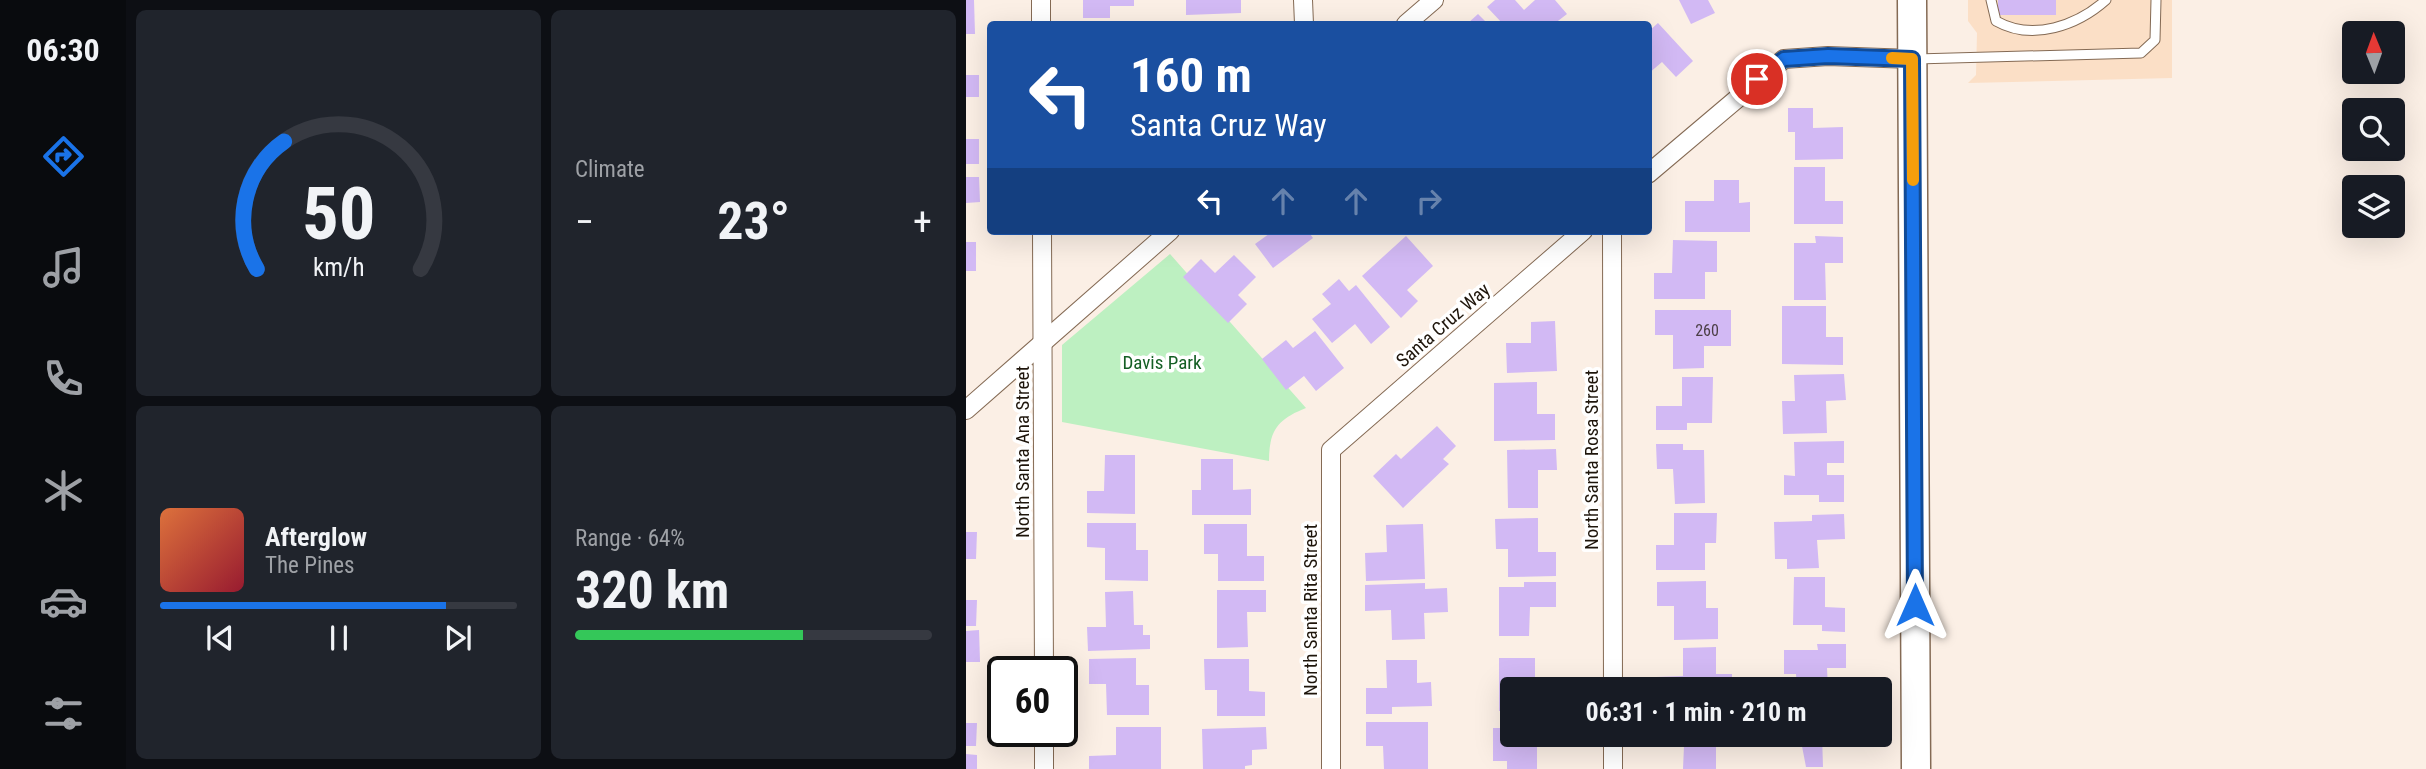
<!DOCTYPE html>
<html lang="en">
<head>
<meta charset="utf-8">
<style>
	:root { --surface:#171b24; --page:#20242c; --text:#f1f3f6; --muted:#9ea1a6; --line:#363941; --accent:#1a73e8 }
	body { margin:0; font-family:"Roboto Condensed",sans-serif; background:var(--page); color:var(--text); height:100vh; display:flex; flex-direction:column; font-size:26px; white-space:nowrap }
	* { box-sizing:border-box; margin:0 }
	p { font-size:23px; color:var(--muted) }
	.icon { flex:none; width:38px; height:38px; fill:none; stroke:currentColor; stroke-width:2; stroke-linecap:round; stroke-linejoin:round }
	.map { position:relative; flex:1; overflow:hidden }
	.drawer { display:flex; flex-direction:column; gap:10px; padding:10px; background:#0d0f14; width:840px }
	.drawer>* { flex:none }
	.banner { position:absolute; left:21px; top:21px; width:665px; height:214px; border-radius:7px; box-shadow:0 7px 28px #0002; background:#1a4fa0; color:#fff; overflow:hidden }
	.needle { width:46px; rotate:359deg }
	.controls { position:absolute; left:1376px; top:21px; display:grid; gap:14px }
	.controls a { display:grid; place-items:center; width:63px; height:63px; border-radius:7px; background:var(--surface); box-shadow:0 7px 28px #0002; font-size:35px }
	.speed { position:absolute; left:21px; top:656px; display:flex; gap:14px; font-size:35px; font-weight:700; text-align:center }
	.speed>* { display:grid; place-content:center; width:91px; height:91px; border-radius:50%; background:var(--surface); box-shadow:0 7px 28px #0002; line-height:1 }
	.speed .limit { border:4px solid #111; border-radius:10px; background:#fff; color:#111 }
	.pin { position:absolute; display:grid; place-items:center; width:60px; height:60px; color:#fff; margin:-30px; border:4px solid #fff; border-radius:50%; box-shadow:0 2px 7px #0007 }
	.me { position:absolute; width:77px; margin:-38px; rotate:0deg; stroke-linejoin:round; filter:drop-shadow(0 0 5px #0008) }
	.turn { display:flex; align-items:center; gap:24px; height:147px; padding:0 28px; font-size:32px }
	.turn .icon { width:91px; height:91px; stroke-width:2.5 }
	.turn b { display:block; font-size:49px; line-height:60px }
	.lanes { display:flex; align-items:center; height:66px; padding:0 28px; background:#0003; justify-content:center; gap:35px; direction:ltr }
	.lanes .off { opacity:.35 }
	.big { font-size:52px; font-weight:700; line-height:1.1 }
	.drawer .widget { flex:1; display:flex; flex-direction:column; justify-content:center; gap:10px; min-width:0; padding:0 24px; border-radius:10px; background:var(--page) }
	.drawer .dial { align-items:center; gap:0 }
	.dial svg { height:182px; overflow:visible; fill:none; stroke:var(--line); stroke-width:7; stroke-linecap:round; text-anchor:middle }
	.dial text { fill:var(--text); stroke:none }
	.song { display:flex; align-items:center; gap:21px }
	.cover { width:84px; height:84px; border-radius:10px; background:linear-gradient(135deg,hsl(20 70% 55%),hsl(350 70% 35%)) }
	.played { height:7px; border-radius:4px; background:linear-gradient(90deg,var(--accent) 80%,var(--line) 80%) }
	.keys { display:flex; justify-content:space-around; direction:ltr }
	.heat { display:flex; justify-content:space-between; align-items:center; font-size:38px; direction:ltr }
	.charge { height:10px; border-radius:5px; background:linear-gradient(90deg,#34c759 64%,var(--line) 0) }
	.drawer .tiles { flex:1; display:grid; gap:10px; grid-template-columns:repeat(2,1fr) }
	.trip { position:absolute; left:534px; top:677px; width:392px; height:70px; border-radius:7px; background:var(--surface); box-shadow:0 7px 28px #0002; font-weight:700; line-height:70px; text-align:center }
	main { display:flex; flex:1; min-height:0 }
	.tab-bar { display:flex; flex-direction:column; width:126px; justify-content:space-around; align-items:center; background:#090b0e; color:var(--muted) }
	.tab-bar .icon { width:49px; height:49px }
	.tab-bar .selected { color:var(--accent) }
	.tab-bar b { font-size:32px; color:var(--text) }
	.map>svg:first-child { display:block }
</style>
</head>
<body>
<main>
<nav class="tab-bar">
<b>06:30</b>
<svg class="icon selected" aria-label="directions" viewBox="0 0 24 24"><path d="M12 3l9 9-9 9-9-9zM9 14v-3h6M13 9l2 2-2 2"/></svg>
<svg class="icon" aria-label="music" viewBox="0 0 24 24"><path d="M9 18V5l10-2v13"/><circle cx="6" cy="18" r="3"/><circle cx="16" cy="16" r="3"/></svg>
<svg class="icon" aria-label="phone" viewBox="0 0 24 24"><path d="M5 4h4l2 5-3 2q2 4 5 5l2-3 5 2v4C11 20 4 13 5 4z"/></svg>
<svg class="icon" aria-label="climate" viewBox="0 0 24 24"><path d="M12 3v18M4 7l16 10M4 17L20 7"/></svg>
<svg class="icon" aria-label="car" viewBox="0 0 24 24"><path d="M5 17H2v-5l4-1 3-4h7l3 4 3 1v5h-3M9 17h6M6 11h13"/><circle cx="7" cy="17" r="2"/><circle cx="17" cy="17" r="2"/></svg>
<svg class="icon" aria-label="filters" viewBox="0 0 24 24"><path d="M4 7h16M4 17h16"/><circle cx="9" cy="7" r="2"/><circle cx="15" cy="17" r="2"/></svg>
</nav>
<section class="drawer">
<div class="tiles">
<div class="widget dial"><svg viewBox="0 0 100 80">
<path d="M14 69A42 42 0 1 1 86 69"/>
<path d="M14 69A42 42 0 0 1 26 13" stroke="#1a73e8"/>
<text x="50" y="56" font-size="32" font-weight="700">50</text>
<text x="50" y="72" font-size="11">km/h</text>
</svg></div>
<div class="widget"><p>Climate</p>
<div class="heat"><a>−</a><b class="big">23°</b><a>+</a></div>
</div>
<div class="widget">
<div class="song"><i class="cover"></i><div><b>Afterglow</b><p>The Pines</p></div></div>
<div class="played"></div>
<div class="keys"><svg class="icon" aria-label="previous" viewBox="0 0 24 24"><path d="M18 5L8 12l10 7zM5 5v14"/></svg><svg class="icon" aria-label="pause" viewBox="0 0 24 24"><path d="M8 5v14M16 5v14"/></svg><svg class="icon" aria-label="next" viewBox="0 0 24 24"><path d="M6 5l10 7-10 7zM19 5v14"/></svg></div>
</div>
<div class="widget"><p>Range · 64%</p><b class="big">320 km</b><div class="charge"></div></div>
</div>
</section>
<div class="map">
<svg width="1460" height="769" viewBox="0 0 1460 769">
	<rect width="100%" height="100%" fill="#fbefe5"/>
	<path fill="#fbdfc6" d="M 1002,0 L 1206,0 L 1206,78 L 1002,83 L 1010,75 L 1011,33 L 1002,21 Z"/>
	<path fill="#bdf0c1" d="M 204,254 L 340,408 C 312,419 303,430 303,461 L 96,422 L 96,345 Z"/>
	<g fill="#d2b9f4">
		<path d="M 0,0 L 8,0 L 9,34 L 0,34 Z"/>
		<path d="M 117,0 L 168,0 L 168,6 L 144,6 L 144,18 L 117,18 Z"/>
		<path d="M 220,0 L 275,0 L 275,13 L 220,15 Z"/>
		<path d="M 529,0 L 549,0 L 558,10 L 569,0 L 589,0 L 601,14 L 588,24 L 537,24 L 521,7 Z"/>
		<path d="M 713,0 L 742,0 L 749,13 L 725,24 Z"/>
		<rect x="1032" y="0" width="58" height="15"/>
		<path d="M 512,14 L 522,24 L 501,24 Z"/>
		<rect x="227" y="21" width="50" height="3"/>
		<path d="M 692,23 L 727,61 L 710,77 L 696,62 L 682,74 L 682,32 Z"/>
		<rect x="0" y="75" width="13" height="22"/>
		<path d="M 822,108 L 847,108 L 847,128 L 877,127 L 877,159 L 829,160 L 829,132 L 822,132 Z"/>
		<rect x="0" y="139" width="13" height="25"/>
		<path d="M 828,167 L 859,167 L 859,201 L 877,201 L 877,224 L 828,224 Z"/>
		<path d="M 0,177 L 13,177 L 14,202 L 0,203 Z"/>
		<path d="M 748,180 L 773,180 L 773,203 L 784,202 L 784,232 L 719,232 L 719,201 L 748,201 Z"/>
		<path d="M 307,231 L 342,231 L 347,238 L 307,268 L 289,244 Z"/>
		<path d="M 440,236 L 467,266 L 441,290 L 452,301 L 435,318 L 396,276 Z"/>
		<path d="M 849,236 L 877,237 L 877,263 L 859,263 L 860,300 L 828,300 L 828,243 L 850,243 Z"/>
		<path d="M 707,240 L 751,241 L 751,272 L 739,272 L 739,299 L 688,299 L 688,273 L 706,273 Z"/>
		<rect x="0" y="242" width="10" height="29"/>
		<path d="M 268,255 L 290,277 L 272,295 L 281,304 L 262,323 L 217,277 L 235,259 L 249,273 Z"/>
		<path d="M 373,279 L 383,291 L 390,285 L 424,327 L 405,344 L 389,324 L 366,343 L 346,319 L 365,304 L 356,294 Z"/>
		<path d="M 816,306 L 860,306 L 860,337 L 877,337 L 877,365 L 816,364 Z"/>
		<path d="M 689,310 L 765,310 L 765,346 L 738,346 L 738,368 L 707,369 L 707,335 L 689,335 Z"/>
		<path d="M 589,321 L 591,371 L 541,373 L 540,343 L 565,343 L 565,322 Z"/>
		<path d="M 349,331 L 378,368 L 350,391 L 338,376 L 320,390 L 296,359 L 320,340 L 327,348 Z"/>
		<path d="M 878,374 L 880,400 L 860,401 L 861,433 L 817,434 L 816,401 L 829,401 L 828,375 Z"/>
		<path d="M 716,377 L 747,377 L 746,423 L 721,423 L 721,430 L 690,430 L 690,406 L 716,406 Z"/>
		<path d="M 571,382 L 571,414 L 589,414 L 589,440 L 528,441 L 528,383 Z"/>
		<path d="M 471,426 L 490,446 L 477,459 L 483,464 L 437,508 L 407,476 L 430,454 L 435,459 Z"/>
		<path d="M 878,441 L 878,463 L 861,463 L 861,475 L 878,475 L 878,502 L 853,502 L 853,495 L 818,495 L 818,475 L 829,476 L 828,442 Z"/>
		<path d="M 690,444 L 717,444 L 717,450 L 738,450 L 739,503 L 709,504 L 707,469 L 691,469 Z"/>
		<path d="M 590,449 L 591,470 L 572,470 L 572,508 L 542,508 L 541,450 Z"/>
		<path d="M 139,455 L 169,455 L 169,514 L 121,513 L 121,491 L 138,491 Z"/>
		<path d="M 235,459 L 267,459 L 267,490 L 285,489 L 285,515 L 226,515 L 226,490 L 235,490 Z"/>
		<path d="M 708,513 L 751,513 L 750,543 L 739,543 L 739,570 L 690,570 L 690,545 L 708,545 Z"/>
		<path d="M 878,514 L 879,539 L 851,540 L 853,568 L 821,569 L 821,559 L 809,559 L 808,522 L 846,521 L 846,515 Z"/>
		<path d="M 572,518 L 572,552 L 590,552 L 590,576 L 542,577 L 542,549 L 530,549 L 529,519 Z"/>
		<path d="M 121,523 L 170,523 L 170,550 L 182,550 L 182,581 L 139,580 L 139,548 L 121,547 Z"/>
		<path d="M 238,524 L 281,524 L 281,556 L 298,556 L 298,581 L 252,581 L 252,554 L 238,554 Z"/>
		<path d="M 457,524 L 459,579 L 400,581 L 399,553 L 421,552 L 420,525 Z"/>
		<path d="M 0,532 L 11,532 L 10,559 L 0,559 Z"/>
		<path d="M 828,577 L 859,577 L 859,607 L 879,608 L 879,632 L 856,631 L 856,625 L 827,625 Z"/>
		<path d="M 740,581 L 740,608 L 752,608 L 752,639 L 708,640 L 708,606 L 691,606 L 691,582 Z"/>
		<path d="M 558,582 L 590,582 L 590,607 L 564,607 L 563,636 L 533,636 L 533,587 L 558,587 Z"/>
		<path d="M 459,583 L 459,589 L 481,588 L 482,612 L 458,613 L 459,639 L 426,640 L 425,610 L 399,611 L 399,585 Z"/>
		<path d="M 251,590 L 300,590 L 300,612 L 281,612 L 282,647 L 251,648 Z"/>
		<path d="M 167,591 L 168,625 L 177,625 L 177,635 L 184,635 L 184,649 L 122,651 L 121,627 L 140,627 L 139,592 Z"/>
		<path d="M 0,600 L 11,600 L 10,626 L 0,626 Z"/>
		<path d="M 13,630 L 14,662 L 0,662 L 0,631 Z"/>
		<path d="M 851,644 L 880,644 L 880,668 L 861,668 L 862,690 L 831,690 L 830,674 L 818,674 L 818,650 L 852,650 Z"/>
		<path d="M 750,647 L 750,674 L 766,674 L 766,690 L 690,690 L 690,677 L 717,676 L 717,648 Z"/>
		<path d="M 170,658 L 170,685 L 183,685 L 183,715 L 141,715 L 140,684 L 123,684 L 123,659 Z"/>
		<path d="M 533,658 L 569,658 L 569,686 L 591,686 L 591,690 L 546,690 L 546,711 L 533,711 Z"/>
		<path d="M 238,659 L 283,659 L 283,691 L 299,692 L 299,716 L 251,716 L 251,690 L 239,690 Z"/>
		<path d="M 420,660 L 451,660 L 451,683 L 465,682 L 466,706 L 426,707 L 426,714 L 400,714 L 400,688 L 421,688 Z"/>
		<path d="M 541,719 L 546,719 L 546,735 L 590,735 L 590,743 L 571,743 L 571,769 L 541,769 L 541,761 L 527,761 L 527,728 L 541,728 Z"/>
		<path d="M 400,722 L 462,722 L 462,769 L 418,769 L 417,746 L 400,746 Z"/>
		<path d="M 0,723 L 11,723 L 10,746 L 0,746 Z"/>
		<path d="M 150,727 L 195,727 L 195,769 L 123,769 L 123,756 L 150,755 Z"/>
		<path d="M 300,727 L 301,749 L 286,750 L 286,765 L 279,766 L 279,769 L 237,769 L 236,729 Z"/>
		<path d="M 690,735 L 750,735 L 750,769 L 717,769 L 718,746 L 690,746 Z"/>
		<path d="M 820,735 L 856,735 L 857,767 L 840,767 L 835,741 L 820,741 Z"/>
		<path d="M 0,754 L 11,755 L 11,769 L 0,769 Z"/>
	</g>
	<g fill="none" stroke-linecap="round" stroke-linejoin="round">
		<defs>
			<g id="lane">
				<path d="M 1025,0 L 1030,21 C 1067,42 1112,25 1140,0"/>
				<path d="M 950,59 L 1175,53 L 1189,40 L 1190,0"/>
			</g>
			<g id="street">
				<path d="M 75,0 L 75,24"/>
				<path d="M 337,0 L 338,24"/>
				<path d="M 440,24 L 468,0"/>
				<path d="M 682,174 L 818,59 L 862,56 L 946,59"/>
				<path d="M 76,231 L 78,672"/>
				<path d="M 646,231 L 647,690"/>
				<path d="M 0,410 L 204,231"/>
				<path d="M 78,732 L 78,769"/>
				<path d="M 647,735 L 647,769"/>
				<path d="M 365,769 L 365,450 L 617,231"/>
			</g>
			<path id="primary" d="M 946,0 L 950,769"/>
		</defs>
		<use href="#lane" stroke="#846a54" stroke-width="11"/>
		<use href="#street" stroke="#846a54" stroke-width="20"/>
		<use href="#primary" stroke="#846a54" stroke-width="31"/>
		<use href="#lane" stroke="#fff" stroke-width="9"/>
		<use href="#street" stroke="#fff" stroke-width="18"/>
		<use href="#primary" stroke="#fff" stroke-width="28"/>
	</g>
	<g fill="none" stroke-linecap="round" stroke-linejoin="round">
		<defs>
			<path id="route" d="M 791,79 L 818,59 L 862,56 L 946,59 L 949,605"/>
		</defs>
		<use href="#route" stroke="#114b97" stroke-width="18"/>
		<use href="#route" stroke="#1a73e8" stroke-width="12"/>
		<path stroke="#f59e0b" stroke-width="12" d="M 926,58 L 946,59 L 947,180"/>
	</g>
	<g text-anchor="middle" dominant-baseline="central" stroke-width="7" stroke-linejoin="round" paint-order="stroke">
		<g font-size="16" fill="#4b3e45">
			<text x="741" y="330">260</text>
		</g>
		<g font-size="19" fill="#1e150b" stroke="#fff">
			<text transform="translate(477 325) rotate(-41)">Santa Cruz Way</text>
			<text transform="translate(56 452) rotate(-90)">North Santa Ana Street</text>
			<text transform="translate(625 460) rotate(-90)">North Santa Rosa Street</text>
			<text transform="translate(344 610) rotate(-90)">North Santa Rita Street</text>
		</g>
		<g font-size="19" fill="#145f24" stroke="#fff">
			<text x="196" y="362">Davis Park</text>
		</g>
	</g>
</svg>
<div class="controls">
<a><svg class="needle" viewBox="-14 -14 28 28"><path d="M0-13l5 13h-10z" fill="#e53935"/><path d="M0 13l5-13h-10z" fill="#9ea1a6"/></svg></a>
<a><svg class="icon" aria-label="search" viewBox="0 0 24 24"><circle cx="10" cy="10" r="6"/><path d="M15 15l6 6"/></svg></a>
<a><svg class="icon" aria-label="layers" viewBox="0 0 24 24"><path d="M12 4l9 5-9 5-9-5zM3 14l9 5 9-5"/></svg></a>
</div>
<div class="speed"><div class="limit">60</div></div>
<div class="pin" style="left:791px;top:79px;background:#d93025"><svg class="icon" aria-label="arrive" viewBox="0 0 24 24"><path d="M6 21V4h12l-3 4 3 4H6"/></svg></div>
<svg class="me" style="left:949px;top:605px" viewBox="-20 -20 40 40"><path d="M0-17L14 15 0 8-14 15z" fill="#1a73e8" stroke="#fff" stroke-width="4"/></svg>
<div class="trip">06:31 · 1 min · 210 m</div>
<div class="banner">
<div class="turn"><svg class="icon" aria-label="left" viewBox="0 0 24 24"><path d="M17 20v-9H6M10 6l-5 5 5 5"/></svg><div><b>160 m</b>Santa Cruz Way</div></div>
<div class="lanes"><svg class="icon" aria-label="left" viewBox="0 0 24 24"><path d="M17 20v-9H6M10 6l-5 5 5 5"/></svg><svg class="icon off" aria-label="ahead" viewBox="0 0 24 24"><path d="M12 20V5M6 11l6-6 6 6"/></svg><svg class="icon off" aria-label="ahead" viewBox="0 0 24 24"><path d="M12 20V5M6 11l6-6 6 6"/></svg><svg class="icon off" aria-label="right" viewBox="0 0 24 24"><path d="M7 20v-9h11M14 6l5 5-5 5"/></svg></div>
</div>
</div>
</main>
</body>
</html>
